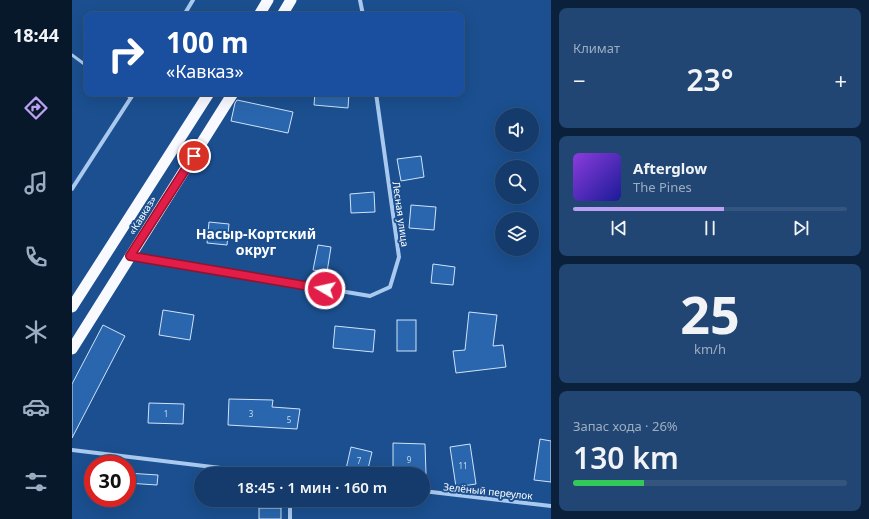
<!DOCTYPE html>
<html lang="ru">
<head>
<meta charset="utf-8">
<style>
	:root { --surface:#143b6b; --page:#214673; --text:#f1f3f6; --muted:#9dadc1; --line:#33557e; --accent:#bca0f2 }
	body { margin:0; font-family:"Noto Sans",sans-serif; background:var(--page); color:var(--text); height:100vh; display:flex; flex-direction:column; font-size:15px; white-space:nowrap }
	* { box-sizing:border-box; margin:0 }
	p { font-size:13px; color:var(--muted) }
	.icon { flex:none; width:22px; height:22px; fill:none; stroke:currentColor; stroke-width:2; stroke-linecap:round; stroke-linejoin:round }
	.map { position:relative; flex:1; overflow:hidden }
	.drawer { display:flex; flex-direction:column; gap:8px; padding:8px; background:#0b203b; width:318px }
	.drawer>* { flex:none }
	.guide { position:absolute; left:12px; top:12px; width:380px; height:84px; border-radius:8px; box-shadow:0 4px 16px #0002,0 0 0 1px var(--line); background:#1a4fa0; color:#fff; overflow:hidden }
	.fabs { position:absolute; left:423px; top:108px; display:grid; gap:8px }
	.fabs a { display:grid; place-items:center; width:44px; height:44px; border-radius:50%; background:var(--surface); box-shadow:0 4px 16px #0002,0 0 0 1px var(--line); font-size:20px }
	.speed { position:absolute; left:12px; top:455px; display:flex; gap:8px; font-size:20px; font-weight:700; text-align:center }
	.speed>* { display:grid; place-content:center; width:52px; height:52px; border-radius:50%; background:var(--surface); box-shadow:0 4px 16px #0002,0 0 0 1px var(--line); line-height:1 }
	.speed .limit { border:6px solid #d22; background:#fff; color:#111 }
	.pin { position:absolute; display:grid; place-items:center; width:34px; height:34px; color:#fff; margin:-17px; border:2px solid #fff; border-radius:50%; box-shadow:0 1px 4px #0007 }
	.me { position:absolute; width:44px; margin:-22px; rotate:279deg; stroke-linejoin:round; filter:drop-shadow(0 0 3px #0008) }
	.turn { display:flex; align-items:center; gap:14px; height:84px; padding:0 16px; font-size:18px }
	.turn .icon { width:52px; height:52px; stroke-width:2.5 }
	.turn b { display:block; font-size:28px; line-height:34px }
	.big { font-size:30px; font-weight:600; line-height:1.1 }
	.drawer .tile { flex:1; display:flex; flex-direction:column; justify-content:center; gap:6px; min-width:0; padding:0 14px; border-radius:8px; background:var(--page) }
	.drawer .dial { align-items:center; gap:0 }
	.dial b { font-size:52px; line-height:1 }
	.song { display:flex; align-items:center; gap:12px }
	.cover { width:48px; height:48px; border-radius:6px; background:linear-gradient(135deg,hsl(270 70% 55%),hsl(240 70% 35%)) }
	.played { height:4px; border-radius:2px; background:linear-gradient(90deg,var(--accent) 55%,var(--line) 55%) }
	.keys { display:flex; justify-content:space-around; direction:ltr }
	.heat { display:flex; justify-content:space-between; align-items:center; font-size:22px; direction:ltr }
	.charge { height:6px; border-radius:3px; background:linear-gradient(90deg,#34c759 26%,var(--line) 0) }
	.trip { position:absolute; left:122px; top:467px; width:236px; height:40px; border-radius:20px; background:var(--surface); box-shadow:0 4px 16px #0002,0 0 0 1px var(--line); font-weight:600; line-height:40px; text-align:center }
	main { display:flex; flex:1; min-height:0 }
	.menu { display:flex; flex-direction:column; width:72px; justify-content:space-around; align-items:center; background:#08182b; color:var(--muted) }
	.menu .icon { width:28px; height:28px }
	.menu .current { color:var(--accent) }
	.menu b { font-size:18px; color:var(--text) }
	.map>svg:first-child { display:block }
</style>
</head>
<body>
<main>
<nav class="menu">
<b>18:44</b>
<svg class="icon current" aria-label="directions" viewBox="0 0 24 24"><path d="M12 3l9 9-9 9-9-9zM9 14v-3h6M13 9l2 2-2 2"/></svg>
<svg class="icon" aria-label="music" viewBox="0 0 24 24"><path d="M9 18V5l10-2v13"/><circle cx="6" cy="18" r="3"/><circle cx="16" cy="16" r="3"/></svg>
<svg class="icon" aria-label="phone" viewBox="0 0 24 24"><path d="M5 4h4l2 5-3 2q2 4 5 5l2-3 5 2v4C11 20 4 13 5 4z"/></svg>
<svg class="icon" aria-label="climate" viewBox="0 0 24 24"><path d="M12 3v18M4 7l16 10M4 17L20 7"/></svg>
<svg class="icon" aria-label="car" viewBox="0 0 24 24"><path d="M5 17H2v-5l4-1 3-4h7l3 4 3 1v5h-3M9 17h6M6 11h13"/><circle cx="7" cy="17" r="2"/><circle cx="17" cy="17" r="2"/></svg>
<svg class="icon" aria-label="filters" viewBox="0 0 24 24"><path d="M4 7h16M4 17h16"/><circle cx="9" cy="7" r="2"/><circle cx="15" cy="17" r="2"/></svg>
</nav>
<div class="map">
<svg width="479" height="519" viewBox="0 0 479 519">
	<rect width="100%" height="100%" fill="#1b4f8f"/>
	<g fill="#2a66ad" stroke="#cfe3fa">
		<path d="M 243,93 L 277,93 L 276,108 L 242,105 Z"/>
		<path d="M 165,100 L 221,112 L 216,133 L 159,121 L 163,103 Z"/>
		<path d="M 349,156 L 352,177 L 329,181 L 325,159 Z"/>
		<path d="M 302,192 L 303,212 L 279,213 L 278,194 Z"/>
		<path d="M 339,205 L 364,207 L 362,230 L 337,228 Z"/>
		<path d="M 137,222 L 157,224 L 155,245 L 135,243 Z"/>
		<path d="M 246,245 L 259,247 L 255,272 L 241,270 Z"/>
		<path d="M 361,264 L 383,267 L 381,285 L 359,283 Z"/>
		<path d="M 91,310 L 122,315 L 118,340 L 87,335 Z"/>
		<path d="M 397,312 L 425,315 L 421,346 L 431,345 L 434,367 L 384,373 L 381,351 L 393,350 Z"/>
		<rect x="325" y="320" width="19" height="31"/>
		<path d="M 31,325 L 53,336 L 0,438 L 0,384 Z"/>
		<path d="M 263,326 L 303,330 L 301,352 L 261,348 Z"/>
		<path d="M 157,399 L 201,400 L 200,407 L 228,409 L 225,429 L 156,425 Z"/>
		<path d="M 77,403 L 112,404 L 111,424 L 76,423 Z"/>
		<path d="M 468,439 L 479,441 L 479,482 L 462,480 Z"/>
		<path d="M 321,443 L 353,444 L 354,474 L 321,474 Z"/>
		<path d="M 398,444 L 404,484 L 384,487 L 378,447 Z"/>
		<path d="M 279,447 L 300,452 L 295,473 L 274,469 Z"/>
		<path d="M 55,473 L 86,475 L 85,485 L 55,483 Z"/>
		<rect x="187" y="508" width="22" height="11"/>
	</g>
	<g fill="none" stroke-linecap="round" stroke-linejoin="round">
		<g stroke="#a9c9ee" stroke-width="3">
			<path d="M 0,55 L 15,66"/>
			<path d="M 52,93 L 59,98"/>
		</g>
		<g stroke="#a9c9ee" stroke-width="4">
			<path d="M 288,0 L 291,15"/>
			<path d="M 112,15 L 121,0"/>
			<path d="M 0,189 L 62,93"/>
			<path d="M 59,256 L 298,296 L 318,287 L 327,257 L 304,93"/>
			<path d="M 0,450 L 199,474"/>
			<path d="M 351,491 L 479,506"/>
			<path d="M 218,500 L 218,519"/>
		</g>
		<g stroke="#f8faff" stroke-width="11">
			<path d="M 187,15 L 196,0"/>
			<path d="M 210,15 L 219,0"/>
			<path d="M 0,307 L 137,93"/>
			<path d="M 0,349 L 161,93"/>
		</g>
	</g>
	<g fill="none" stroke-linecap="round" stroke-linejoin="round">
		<defs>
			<path id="route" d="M 122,156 L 58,256 L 253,289"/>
		</defs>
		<use href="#route" stroke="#92132f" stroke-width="10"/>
		<use href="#route" stroke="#e11d48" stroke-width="7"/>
	</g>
	<g text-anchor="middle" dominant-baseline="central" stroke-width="4" stroke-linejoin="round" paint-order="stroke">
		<g font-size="8" fill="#cad9ea">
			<text x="94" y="413">1</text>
			<text x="179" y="413">3</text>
			<text x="217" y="419">5</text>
			<text x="337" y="459">9</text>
			<text x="287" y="460">7</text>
			<text x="391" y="465">11</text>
		</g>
		<g font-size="10" fill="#fff" stroke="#1b4f8f">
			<text transform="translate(329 214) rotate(82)">Лесная улица</text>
			<text transform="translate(70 215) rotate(-58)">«Кавказ»</text>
			<text transform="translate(416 491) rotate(6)">Зелёный переулок</text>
		</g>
		<g font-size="14" font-weight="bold" fill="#fff" stroke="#1b4f8f">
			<text x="184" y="233">Насыр-Кортский<tspan x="184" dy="16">округ</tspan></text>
		</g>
	</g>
</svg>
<div class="fabs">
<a><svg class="icon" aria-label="sound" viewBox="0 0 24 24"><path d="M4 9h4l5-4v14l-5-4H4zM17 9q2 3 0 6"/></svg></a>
<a><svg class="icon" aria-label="search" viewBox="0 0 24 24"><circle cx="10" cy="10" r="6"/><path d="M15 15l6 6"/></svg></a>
<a><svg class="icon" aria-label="layers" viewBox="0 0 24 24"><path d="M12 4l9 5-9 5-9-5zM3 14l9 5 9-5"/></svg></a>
</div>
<div class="speed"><div class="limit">30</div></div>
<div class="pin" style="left:122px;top:156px;background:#d93025"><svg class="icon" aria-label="arrive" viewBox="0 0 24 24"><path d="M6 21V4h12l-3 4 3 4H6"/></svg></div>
<svg class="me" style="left:253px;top:289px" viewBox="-20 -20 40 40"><circle r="17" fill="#e11d48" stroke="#fff" stroke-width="3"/><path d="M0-11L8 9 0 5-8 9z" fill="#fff"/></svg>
<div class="trip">18:45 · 1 мин · 160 m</div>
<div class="guide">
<div class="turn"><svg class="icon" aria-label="right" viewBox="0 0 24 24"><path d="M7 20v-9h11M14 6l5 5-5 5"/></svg><div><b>100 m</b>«Кавказ»</div></div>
</div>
</div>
<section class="drawer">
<div class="tile"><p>Климат</p>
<div class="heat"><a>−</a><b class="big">23°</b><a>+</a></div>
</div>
<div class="tile">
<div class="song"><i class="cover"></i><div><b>Afterglow</b><p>The Pines</p></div></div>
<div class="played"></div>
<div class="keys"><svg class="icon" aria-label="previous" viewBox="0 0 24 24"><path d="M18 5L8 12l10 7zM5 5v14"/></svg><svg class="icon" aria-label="pause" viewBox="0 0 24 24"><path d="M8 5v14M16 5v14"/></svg><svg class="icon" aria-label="next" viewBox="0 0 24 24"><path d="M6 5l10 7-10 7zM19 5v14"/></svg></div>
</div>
<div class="tile dial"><b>25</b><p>km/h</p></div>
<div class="tile"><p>Запас хода · 26%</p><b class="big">130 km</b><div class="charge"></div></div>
</section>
</main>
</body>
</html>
